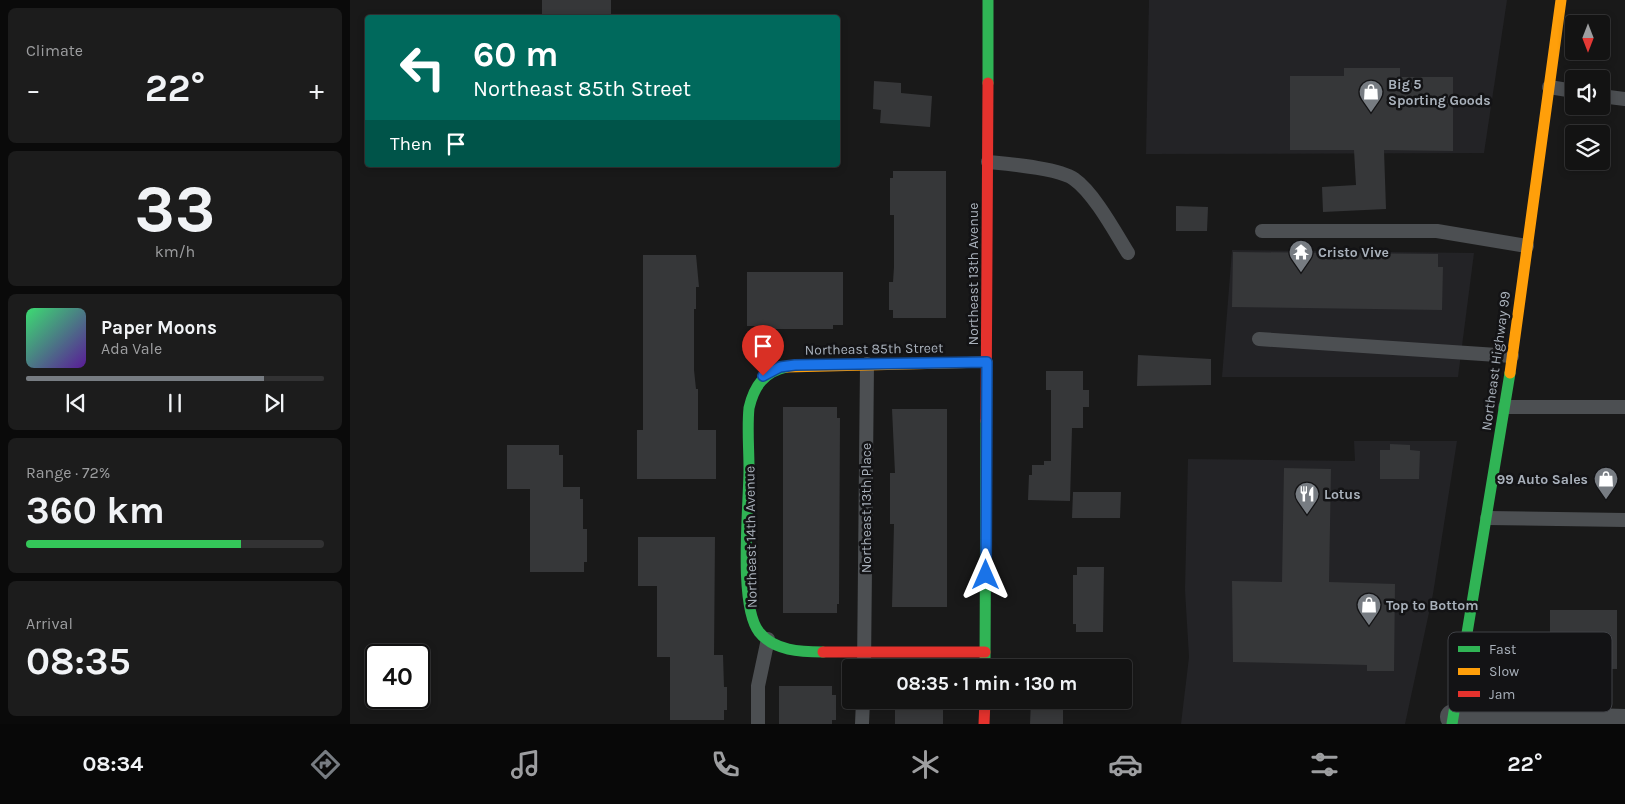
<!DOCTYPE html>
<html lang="en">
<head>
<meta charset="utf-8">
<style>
	:root { --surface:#131313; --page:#1c1c1c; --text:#f1f3f6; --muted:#9d9ea0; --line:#323233; --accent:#777c82 }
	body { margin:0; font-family:Karla,sans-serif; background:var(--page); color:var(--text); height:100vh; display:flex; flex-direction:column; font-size:19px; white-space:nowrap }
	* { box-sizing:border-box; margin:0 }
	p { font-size:16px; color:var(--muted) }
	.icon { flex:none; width:28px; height:28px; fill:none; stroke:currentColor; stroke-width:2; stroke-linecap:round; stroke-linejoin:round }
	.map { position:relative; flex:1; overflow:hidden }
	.panel { display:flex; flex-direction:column; gap:8px; padding:8px; background:#0a0a0a; width:350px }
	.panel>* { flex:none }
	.hud { position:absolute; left:15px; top:15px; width:475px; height:152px; border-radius:5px; box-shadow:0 2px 8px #0003,0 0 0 1px var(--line); background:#00695c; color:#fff; overflow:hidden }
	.needle { width:32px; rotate:180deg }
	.tools { position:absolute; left:1215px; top:15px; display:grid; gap:10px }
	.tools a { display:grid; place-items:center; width:45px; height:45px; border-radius:5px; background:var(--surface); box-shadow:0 2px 8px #0003,0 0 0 1px var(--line); font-size:25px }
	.speed { position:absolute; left:15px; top:644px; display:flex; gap:10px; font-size:25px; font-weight:700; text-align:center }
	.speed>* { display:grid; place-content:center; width:65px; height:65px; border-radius:50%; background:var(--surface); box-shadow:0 2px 8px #0003,0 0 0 1px var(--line); line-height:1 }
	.speed .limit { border:2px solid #111; border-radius:8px; background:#fff; color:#111 }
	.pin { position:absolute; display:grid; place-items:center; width:42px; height:42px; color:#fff; margin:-51px -21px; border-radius:50% 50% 50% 0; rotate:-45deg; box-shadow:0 0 5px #0007 }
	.pin .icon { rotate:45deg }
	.me { position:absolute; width:55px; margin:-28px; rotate:0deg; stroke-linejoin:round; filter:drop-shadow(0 0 4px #0008) }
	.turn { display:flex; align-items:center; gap:18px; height:105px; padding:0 25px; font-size:22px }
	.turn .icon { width:65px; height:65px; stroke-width:2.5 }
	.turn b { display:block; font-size:35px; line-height:42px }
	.then { display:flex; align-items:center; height:48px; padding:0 25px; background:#0003; gap:10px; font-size:19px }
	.big { font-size:38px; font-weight:700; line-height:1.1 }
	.panel .tile { flex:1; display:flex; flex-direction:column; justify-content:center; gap:8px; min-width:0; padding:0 18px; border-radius:8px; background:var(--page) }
	.panel .dial { align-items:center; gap:0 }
	.dial b { font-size:65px; line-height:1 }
	.song { display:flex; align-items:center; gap:15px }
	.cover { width:60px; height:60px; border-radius:8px; background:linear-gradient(135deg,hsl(140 70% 55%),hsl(270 70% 35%)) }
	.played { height:5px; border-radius:2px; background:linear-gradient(90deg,var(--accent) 80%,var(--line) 80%) }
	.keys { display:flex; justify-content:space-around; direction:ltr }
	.heat { display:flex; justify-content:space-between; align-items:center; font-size:28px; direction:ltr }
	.charge { height:8px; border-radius:4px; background:linear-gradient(90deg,#34c759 72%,var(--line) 0) }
	.trip { position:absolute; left:492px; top:659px; width:290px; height:50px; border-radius:5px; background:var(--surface); box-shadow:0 2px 8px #0003,0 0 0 1px var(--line); font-weight:700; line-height:50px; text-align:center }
	.menu { display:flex; height:80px; justify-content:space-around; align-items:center; background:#080808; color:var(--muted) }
	.menu .icon { width:35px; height:35px }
	.menu .selected { color:var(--accent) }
	.menu b { font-size:22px; color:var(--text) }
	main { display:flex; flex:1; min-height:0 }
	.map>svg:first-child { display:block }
</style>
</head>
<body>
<main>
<section class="panel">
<div class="tile"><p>Climate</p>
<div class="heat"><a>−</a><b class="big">22°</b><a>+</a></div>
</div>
<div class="tile dial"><b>33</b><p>km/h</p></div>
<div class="tile">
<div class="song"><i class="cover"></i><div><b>Paper Moons</b><p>Ada Vale</p></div></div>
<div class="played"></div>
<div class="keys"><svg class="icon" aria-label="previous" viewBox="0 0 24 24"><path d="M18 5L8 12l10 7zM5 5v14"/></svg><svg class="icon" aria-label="pause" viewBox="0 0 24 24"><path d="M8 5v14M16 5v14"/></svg><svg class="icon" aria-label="next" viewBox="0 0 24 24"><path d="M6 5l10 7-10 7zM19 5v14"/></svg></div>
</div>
<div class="tile"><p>Range · 72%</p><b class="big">360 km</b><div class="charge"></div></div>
<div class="tile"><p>Arrival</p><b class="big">08:35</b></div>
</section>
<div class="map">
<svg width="1275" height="724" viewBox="0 0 1275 724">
	<rect width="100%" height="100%" fill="#191919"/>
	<g fill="#232326">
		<path d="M 799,0 L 1157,0 L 1134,153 L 796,154 Z"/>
		<path d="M 882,250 L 1124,253 L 1108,377 L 872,377 Z"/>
		<path d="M 1004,441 L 1107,441 L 1083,594 L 1055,724 L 831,724 L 839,657 L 835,590 L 838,459 L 1005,461 Z"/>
	</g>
	<g fill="#363739">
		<rect x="192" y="0" width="69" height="18"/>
		<path d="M 994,68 L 1050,68 L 1050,77 L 1103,77 L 1103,151 L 1034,150 L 1036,209 L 973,212 L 972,187 L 1006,185 L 1004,150 L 940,150 L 940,76 L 994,76 Z"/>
		<path d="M 524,81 L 551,83 L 551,93 L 582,96 L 580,127 L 530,123 L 531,110 L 523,109 Z"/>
		<path d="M 543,171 L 596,171 L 596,318 L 543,318 L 543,310 L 539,310 L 539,282 L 543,282 L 544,267 L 544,215 L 540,215 L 540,178 L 543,178 Z"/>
		<path d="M 826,206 L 858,207 L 857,231 L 826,231 Z"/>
		<path d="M 883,252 L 1088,254 L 1088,267 L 1093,267 L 1092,310 L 882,307 Z"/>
		<path d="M 293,255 L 346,255 L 349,287 L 346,287 L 346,309 L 344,309 L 344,370 L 346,389 L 348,389 L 348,430 L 366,430 L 366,479 L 287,479 L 287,430 L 293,430 Z"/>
		<path d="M 397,272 L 493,272 L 493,325 L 483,325 L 483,329 L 406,329 L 406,326 L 397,326 Z"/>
		<path d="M 788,355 L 861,359 L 861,385 L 787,386 Z"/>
		<path d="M 696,371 L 733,371 L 733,390 L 739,390 L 739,407 L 733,407 L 733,428 L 722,428 L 720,501 L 678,500 L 679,475 L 682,475 L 682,465 L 694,465 L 694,461 L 701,461 L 701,390 L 696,390 Z"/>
		<path d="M 433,407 L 487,407 L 487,418 L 490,418 L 489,604 L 487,604 L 487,613 L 433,613 Z"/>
		<path d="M 542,409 L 597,409 L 597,607 L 542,607 L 544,524 L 540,524 L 540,473 L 545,473 Z"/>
		<path d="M 1040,444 L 1060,445 L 1060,450 L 1070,451 L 1069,479 L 1030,479 L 1030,450 L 1040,450 Z"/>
		<path d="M 157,445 L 209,445 L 209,455 L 213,455 L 213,487 L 230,487 L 230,499 L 233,499 L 233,529 L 237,529 L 237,562 L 234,562 L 234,572 L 180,572 L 180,489 L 157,489 Z"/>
		<path d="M 934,468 L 981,469 L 979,582 L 1045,584 L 1044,671 L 1017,671 L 1017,665 L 883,662 L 882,581 L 932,582 Z"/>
		<path d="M 723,492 L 771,492 L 770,518 L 722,518 Z"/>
		<path d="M 288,537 L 365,537 L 364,655 L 373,655 L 374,687 L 377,687 L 377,710 L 374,710 L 374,720 L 320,720 L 320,657 L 307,657 L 307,586 L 288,586 Z"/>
		<path d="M 727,567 L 754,567 L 753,632 L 726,632 L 726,624 L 723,624 L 723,575 L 727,575 Z"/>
		<path d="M 1200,610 L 1267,610 L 1267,669 L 1200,668 Z"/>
		<path d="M 429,686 L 482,686 L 482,695 L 486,695 L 486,720 L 482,720 L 482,724 L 429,724 Z"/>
		<rect x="545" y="700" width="48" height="24"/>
		<path d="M 681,700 L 713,700 L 713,724 L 680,724 Z"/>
	</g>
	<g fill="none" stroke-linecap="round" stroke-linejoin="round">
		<g stroke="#4c4f52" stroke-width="14">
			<path d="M 1199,87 L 1224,91"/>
			<path d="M 1251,96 L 1275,99"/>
			<path d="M 638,162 C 658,164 709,168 724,179 C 744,193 765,232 778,253"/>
			<path d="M 912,231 L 1087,231 L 1177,246"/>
			<path d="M 909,339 L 1162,356"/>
			<path d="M 1155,407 L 1275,407"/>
			<path d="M 1137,518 L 1275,520"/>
			<path d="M 514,668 L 517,364"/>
			<path d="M 408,724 L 408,686 L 418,639"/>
			<path d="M 512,724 L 513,700"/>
		</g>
		<path stroke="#4c4f52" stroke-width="26" d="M 1103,717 L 1275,722"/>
		<g stroke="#30b455" stroke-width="11">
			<path d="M 638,83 L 638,0"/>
			<path d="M 437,367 C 414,372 404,386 399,408 C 397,428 399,448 399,469 C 399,505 388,605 409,632 C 424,651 451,652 473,652"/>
			<path d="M 635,668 L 636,421"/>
			<path d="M 1102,724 L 1160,373"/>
		</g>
		<g stroke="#ff9f0a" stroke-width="11">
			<path d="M 437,367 L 637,362"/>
			<path d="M 1160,373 L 1211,0"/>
		</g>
		<g stroke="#e5322d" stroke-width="11">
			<path d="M 636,421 L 638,83"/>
			<path d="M 473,652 L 635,652"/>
			<path d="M 634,724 L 635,700"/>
		</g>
	</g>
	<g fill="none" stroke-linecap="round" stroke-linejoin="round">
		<defs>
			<path id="route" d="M 413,376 L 430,367 L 445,365 L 637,362 L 636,575"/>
		</defs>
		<use href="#route" stroke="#114b97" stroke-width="12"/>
		<use href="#route" stroke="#1a73e8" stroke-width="9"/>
	</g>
	<defs>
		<symbol id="shop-pin" viewBox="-11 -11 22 30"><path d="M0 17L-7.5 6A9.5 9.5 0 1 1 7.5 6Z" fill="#777c82" stroke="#131315"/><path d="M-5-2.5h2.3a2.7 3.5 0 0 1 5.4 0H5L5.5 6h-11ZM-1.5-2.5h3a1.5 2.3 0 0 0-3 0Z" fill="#fff"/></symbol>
		<symbol id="temple-pin" viewBox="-11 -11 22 30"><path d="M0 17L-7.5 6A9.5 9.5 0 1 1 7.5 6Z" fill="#777c82" stroke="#131315"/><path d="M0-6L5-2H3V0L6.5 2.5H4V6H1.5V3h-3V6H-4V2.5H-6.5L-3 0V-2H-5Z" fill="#fff"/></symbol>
		<symbol id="restaurant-pin" viewBox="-11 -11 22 30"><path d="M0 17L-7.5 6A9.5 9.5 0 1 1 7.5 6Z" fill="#777c82" stroke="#131315"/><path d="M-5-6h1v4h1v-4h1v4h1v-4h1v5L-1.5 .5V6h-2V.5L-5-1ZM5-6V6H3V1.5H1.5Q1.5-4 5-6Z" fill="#fff"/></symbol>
	</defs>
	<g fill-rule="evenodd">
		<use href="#shop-pin" x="1007" y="78" width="28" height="38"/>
		<use href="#temple-pin" x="937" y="238" width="28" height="38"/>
		<use href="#shop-pin" x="1242" y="465" width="28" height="38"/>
		<use href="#restaurant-pin" x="943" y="480" width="28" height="38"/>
		<use href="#shop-pin" x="1005" y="591" width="28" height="38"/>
	</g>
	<g text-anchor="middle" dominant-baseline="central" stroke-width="5" stroke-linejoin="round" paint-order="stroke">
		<g font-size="14" font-weight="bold" fill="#a9b1bb" stroke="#131315" text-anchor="start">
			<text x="1038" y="84">Big 5<tspan x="1038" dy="16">Sporting Goods</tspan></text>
			<text x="968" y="252">Cristo Vive</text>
			<text x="1238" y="479" text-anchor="end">99 Auto Sales</text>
			<text x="974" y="494">Lotus</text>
			<text x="1036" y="605">Top to Bottom</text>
		</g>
		<g font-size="14" fill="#a9b1bb" stroke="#131315">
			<text transform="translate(623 274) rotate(-90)">Northeast 13th Avenue</text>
			<text transform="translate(524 349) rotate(-1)">Northeast 85th Street</text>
			<text transform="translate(1146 361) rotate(-82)">Northeast Highway 99</text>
			<text transform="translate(516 508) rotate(-90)">Northeast 13th Place</text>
			<text transform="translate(401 537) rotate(-91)">Northeast 14th Avenue</text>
		</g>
	</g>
	<rect x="1098" y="632" width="164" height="80" rx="8" fill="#131315" stroke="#404247" stroke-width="1"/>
	<rect x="1108" y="646" width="22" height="6" fill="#30b455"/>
	<rect x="1108" y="668" width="22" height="7" fill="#ff9f0a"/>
	<rect x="1108" y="691" width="22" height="6" fill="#e5322d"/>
	<g font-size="14" fill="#a9b1bb">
		<text x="1139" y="654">Fast</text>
		<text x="1139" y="676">Slow</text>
		<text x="1139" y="699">Jam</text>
	</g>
</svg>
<div class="tools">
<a><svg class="needle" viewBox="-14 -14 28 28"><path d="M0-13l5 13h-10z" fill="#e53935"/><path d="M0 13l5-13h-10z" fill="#9d9ea0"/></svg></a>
<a><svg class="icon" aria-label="sound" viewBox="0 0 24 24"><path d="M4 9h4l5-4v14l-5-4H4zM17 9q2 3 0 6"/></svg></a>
<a><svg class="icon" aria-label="layers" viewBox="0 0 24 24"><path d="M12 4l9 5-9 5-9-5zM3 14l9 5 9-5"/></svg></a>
</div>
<div class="speed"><div class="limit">40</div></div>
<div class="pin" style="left:413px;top:376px;background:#d93025"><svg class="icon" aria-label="arrive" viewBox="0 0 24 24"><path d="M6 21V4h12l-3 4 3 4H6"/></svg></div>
<svg class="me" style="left:636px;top:575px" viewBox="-20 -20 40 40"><path d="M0-17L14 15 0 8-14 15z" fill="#1a73e8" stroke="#fff" stroke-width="4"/></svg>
<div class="trip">08:35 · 1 min · 130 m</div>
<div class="hud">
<div class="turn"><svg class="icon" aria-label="left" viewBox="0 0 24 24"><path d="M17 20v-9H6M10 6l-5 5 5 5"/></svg><div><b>60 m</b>Northeast 85th Street</div></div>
<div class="then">Then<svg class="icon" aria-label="arrive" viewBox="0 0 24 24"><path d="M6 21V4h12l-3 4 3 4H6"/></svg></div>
</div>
</div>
</main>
<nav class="menu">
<b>08:34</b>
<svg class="icon selected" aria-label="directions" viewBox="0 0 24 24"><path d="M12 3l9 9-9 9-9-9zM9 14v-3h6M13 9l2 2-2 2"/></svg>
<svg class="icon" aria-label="music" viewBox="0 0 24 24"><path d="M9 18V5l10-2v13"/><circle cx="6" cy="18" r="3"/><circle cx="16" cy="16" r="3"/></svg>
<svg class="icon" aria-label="phone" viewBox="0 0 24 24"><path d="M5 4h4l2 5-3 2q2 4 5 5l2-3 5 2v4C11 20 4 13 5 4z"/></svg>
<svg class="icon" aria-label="climate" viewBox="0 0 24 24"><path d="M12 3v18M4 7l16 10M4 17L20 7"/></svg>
<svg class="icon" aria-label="car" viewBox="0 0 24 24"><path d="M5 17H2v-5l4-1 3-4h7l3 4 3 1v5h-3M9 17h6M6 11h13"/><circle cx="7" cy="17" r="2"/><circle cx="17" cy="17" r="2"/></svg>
<svg class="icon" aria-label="filters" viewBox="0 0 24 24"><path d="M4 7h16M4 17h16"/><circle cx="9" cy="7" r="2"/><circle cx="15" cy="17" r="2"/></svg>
<b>22°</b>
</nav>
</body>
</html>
